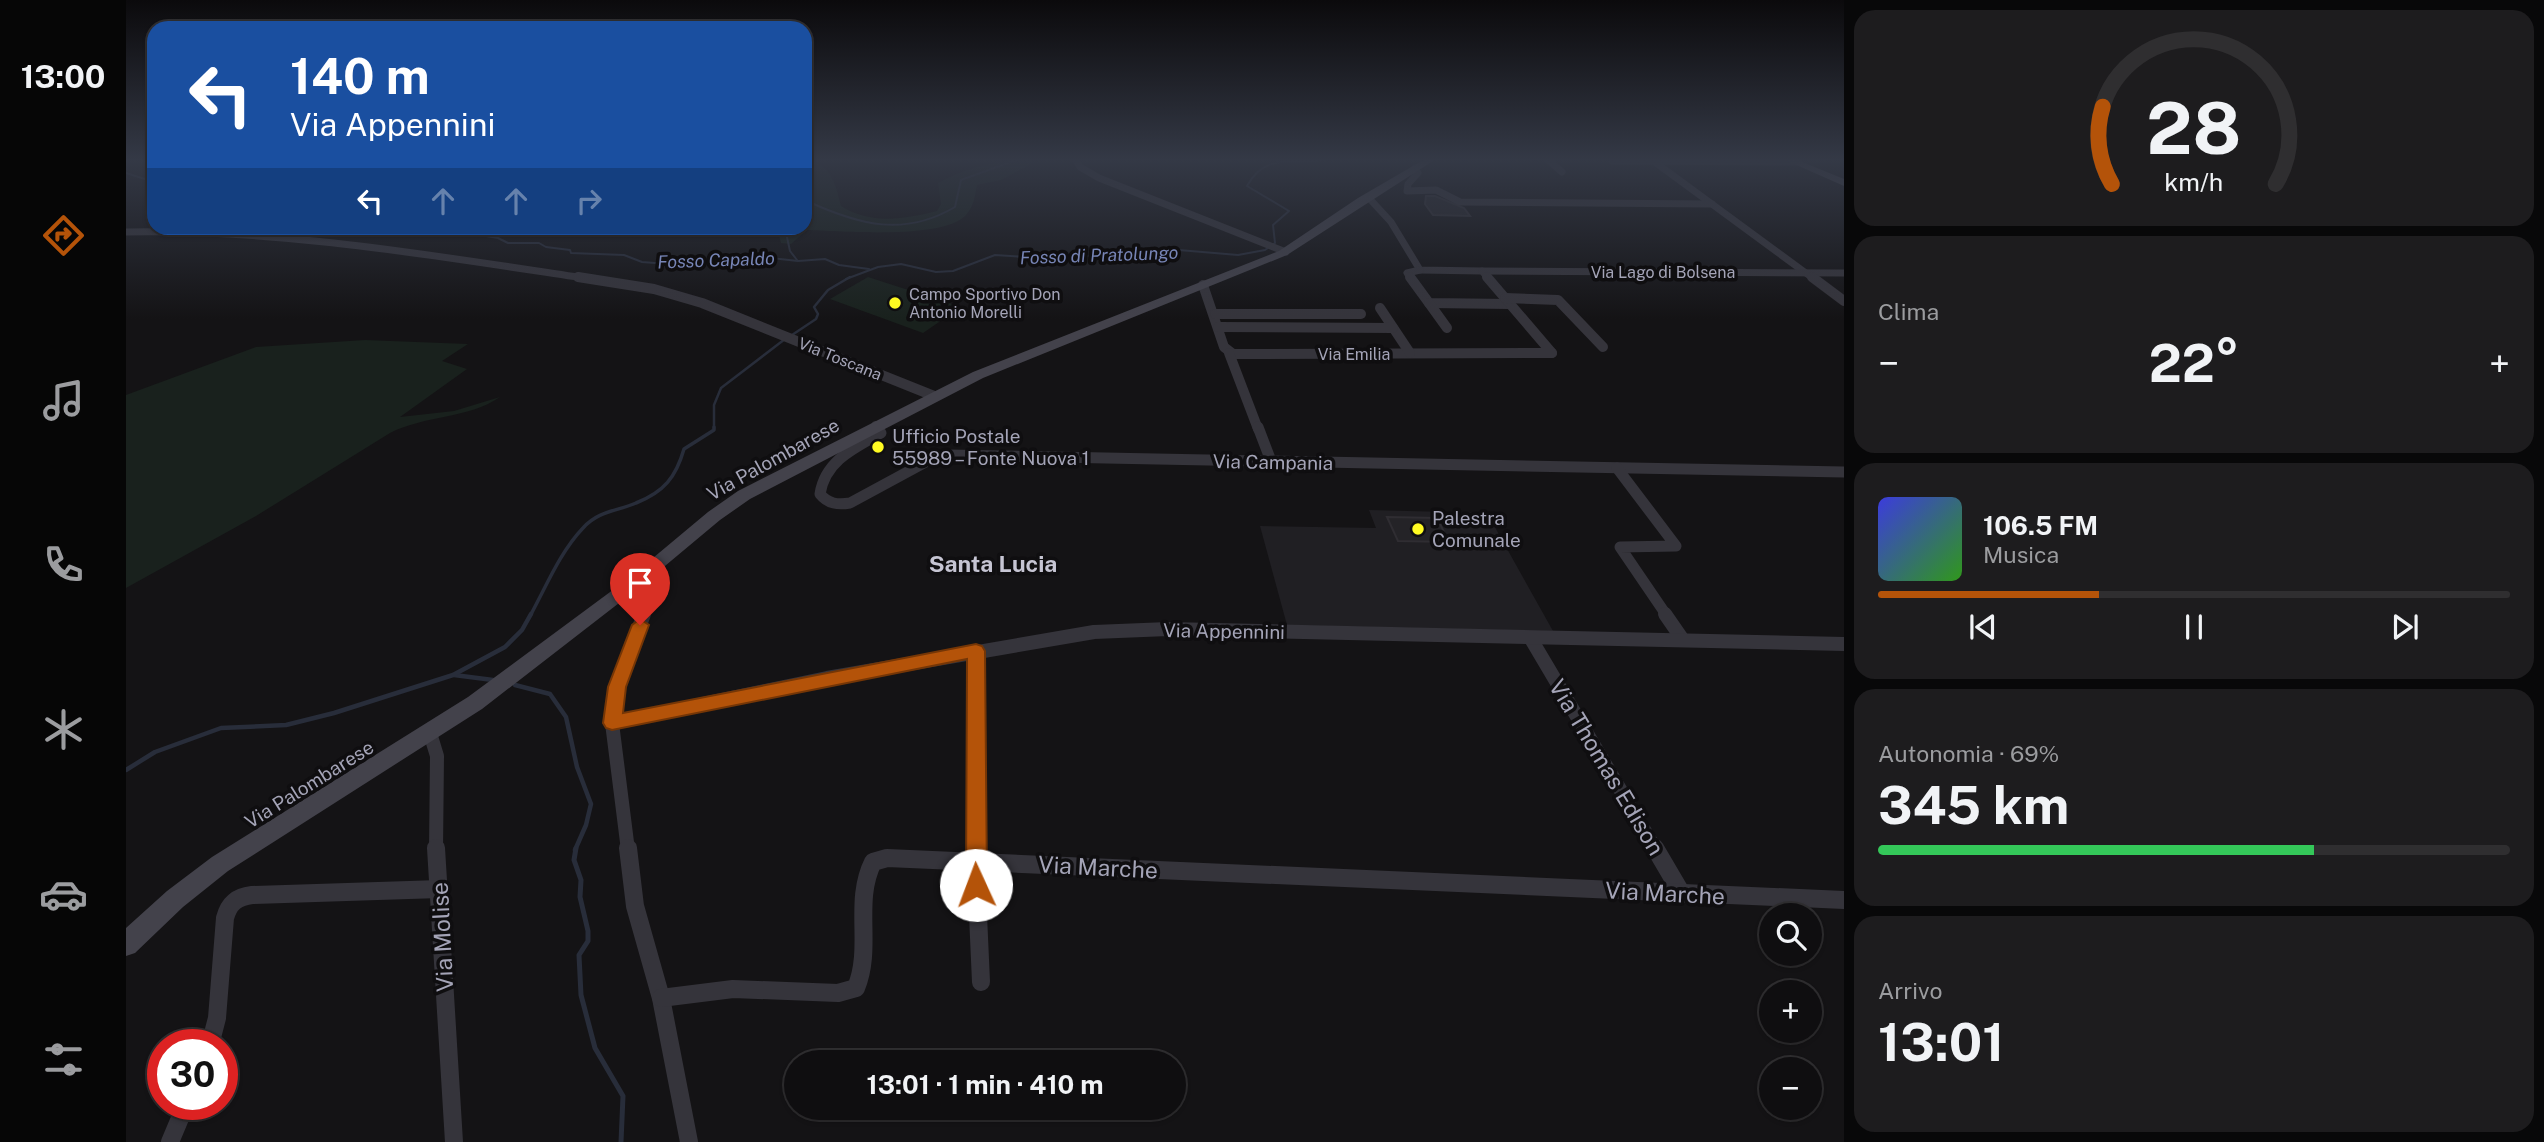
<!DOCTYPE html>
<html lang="it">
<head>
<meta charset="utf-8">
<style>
	:root { --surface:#0f0e10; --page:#1d1c1e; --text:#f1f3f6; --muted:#9b9c9f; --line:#2f2e30; --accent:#b45309 }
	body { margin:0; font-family:"Public Sans",sans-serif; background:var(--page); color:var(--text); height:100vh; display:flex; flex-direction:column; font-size:26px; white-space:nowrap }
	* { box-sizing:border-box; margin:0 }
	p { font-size:23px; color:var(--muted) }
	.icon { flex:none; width:38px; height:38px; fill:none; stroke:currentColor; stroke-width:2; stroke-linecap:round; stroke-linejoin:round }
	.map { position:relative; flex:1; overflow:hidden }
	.drawer { display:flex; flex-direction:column; gap:10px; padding:10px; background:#080809; width:700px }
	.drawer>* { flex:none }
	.top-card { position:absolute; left:21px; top:21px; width:665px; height:214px; border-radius:21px; box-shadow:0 2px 5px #0004,0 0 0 2px var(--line); background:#1a4fa0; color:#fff; overflow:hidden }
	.buttons { position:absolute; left:1633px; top:903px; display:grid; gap:14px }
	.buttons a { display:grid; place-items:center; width:63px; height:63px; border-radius:50%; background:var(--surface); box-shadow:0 2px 5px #0004,0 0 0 2px var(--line); font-size:35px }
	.speed { position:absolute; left:21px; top:1029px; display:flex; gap:14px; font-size:35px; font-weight:700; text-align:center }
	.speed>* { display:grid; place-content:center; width:91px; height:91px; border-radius:50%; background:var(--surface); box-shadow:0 2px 5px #0004,0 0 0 2px var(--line); line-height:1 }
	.speed .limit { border:10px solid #d22; background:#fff; color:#111 }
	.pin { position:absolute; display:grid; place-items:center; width:60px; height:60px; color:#fff; margin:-72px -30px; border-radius:50% 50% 50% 0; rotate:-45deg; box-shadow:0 0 7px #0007 }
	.pin .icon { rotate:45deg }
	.me { position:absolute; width:77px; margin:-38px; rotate:358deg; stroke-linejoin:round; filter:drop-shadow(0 0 5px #0008) }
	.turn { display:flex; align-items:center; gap:24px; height:147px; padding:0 28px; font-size:32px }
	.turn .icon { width:91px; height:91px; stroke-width:2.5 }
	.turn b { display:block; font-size:49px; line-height:60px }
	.lanes { display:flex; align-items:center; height:66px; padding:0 28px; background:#0003; justify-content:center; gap:35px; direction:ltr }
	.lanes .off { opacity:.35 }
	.big { font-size:52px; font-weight:700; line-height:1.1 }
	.drawer .tile { flex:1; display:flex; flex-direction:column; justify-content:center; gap:10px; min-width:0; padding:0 24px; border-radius:21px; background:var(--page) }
	.drawer .dial { align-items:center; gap:0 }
	.dial svg { height:182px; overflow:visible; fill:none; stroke:var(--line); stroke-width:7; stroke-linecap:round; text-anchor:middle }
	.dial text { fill:var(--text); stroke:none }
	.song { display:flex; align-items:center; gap:21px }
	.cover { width:84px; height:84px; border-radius:10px; background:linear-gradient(135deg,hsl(240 70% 55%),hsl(110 70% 35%)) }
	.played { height:7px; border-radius:4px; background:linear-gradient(90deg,var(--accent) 35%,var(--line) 35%) }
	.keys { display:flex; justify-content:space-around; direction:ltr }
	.heat { display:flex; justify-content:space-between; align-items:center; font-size:38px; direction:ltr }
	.charge { height:10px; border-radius:5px; background:linear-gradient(90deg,#34c759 69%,var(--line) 0) }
	.trip { position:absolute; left:658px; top:1050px; width:402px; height:70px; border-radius:35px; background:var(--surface); box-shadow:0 2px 5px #0004,0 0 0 2px var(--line); font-weight:700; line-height:70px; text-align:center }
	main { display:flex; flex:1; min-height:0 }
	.menu { display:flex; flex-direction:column; width:126px; justify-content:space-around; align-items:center; background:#060606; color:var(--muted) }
	.menu .icon { width:49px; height:49px }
	.menu .selected { color:var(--accent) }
	.menu b { font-size:32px; color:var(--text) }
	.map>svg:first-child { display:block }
</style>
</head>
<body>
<main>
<nav class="menu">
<b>13:00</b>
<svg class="icon selected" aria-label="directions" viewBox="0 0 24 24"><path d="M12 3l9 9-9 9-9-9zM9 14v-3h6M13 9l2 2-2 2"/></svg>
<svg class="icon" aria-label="music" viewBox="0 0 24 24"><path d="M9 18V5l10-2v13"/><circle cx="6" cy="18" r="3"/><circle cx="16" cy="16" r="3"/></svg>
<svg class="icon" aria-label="phone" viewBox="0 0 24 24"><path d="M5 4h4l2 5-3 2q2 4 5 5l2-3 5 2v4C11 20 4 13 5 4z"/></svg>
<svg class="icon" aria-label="climate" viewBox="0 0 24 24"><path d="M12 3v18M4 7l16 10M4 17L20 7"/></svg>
<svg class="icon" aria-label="car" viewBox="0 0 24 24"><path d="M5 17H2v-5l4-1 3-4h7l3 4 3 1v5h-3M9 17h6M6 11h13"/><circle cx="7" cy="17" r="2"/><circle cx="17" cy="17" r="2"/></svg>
<svg class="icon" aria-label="filters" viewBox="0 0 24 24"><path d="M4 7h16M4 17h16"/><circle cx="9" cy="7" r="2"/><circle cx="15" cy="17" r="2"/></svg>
</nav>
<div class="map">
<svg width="1718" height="1142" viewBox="0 0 1718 1142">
	<rect width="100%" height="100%" fill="#141315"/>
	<path fill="#201f23" d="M 1243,510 L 1361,513 L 1427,631 L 1161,625 L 1134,526 L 1250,528 Z"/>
	<g fill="#19211d">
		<path d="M 679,159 C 705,163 710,185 715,206 C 745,225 778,219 811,211 L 815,204 L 812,183 C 842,167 874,159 908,159 L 909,162 L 875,180 L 851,185 C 849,196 848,206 840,215 C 818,240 714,231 681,230 L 665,244 L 655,243 L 651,228 L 679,228 Z"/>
		<path d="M 742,277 L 835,307 L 797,333 L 704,299 Z"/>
		<path d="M 239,340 L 342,344 L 316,361 L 341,369 L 274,417 L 328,411 L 374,397 C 342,419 299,415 264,433 L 130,516 L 0,588 L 0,395 L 130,347 Z"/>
	</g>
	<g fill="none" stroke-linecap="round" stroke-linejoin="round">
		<g stroke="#282d3a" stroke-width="2">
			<path d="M 0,173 L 28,182"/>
			<path d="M 679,195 L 683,202 C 734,225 778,237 829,207 L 835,180 L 893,159"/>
			<path d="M 313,228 L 372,238 L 382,243 L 413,243 L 420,247 L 444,250 L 445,253 L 498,255 L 516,262 L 529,263 L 635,257 L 672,261 L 699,259 L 713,265 L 743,269"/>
			<path d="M 659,228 L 664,251 L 671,260"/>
			<path d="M 720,279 L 752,267 L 775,264 L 810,272 L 827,271 L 869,255 L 930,259 L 1041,249 L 1112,255 L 1139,250 L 1149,243 L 1147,225 L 1163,211 L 1121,186 C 1140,151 1168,166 1200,159"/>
		</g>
		<g stroke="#282d3a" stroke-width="2.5">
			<path d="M 666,335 L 690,319 L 692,314 L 688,307 L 702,290 L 724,277"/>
			<path d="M 588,429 L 588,405 L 595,388 L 659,339"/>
		</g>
		<path stroke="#282d3a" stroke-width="3.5" d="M 404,616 C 420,587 434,552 457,528 C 472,511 491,511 510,503 C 538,492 550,477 558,449 L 588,430 L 588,427"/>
		<g stroke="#282d3a" stroke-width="4.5">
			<path d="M 328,675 L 367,680"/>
			<path d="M 389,685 L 424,694 L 440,717 L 451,767 L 465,804 L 460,825 L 449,850"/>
			<path d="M 0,770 L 29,752 L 95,728 L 160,725 L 208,713 L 327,675 L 379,647 L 396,630 L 405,614"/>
		</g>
		<path stroke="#282d3a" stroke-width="5" d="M 450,848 L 448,860 L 455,880 L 454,897 L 462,931 L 462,941 L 453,955 L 455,995 L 469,1048 L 497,1096 L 495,1142"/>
	</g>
	<g fill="#242327" stroke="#2f2d32" stroke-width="2">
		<path d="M 1300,196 L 1309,196 L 1338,208 L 1344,216 L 1307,215 L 1299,204 Z"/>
		<path d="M 1261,517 L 1311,518 L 1323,542 L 1272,541 Z"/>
	</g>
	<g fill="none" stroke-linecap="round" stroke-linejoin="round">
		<g stroke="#35343b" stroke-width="7">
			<path d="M 949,159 L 954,167 L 973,178 L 1160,252"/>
			<path d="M 1421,159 L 1436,172"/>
			<path d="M 1526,160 L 1688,279"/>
			<path d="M 1486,161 L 1670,162"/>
			<path d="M 1289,168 L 1292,173 L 1282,184 L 1281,191 L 1310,190 L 1334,202 L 1586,204"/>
			<path d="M 1242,197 L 1265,222 L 1294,270 L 1356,271 L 1363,279"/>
			<path d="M 0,232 C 155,229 310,256 464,279"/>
			<path d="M 1356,271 L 1718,273"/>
			<path d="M 1286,279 L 1281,273 L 1294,270"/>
		</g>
		<g stroke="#35343b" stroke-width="10">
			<path d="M 452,277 L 528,289 L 576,303 L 808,396"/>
			<path d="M 1284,277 L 1303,303 L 1384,304"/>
			<path d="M 1361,277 L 1426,353"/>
			<path d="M 1686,277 L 1718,301"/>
			<path d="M 1077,285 L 1098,347 L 1107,354 L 1426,353"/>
			<path d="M 1379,298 L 1432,300 L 1477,347"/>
			<path d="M 1303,303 L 1321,328"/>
			<path d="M 1254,308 L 1284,353"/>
			<path d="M 1089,314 L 1235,314"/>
			<path d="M 1092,327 L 1267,328"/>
			<path d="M 1103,353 L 1132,429"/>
			<path d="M 750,426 L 752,429"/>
		</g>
		<g stroke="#35343b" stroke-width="11">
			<path d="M 751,427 L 755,433 C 728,448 699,461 694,494 C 702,504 712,505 724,503 L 809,457 L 822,455 L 1718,472"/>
			<path d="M 1132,427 L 1145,461"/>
			<path d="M 1491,468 L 1550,546 L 1494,547 L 1541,616"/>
			<path d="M 497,591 L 509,595 L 521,605"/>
			<path d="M 517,616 L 527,590 L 526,567"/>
		</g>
		<g stroke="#35343b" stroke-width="14">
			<path d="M 1539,614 L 1557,640"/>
			<path d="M 1405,639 L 1530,850"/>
			<path d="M 486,723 L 701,678 L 968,632 L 1042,629 L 1718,644"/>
			<path d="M 304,733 L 311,756 L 310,850"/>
			<path d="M 502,850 L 486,723 L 491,687 L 518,614"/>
			<path d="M 849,850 L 850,651"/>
		</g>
		<g stroke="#35343b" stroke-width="18">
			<path d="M 310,848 L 328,1142"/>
			<path d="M 502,848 L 509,906 L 535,998 L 563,1142"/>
			<path d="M 849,848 L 855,982"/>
			<path d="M 1529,848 L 1556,894"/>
			<path d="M 535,998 L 607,989 L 712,993 L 730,988 C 747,947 727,902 747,862 L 761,858 L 1718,900"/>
			<path d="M 84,1045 L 91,1018 L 99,918 C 103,903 111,897 126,895 L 314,889"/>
			<path d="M 44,1142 L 60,1104"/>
		</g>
		<g fill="#43424b" fill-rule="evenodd">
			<path d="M 1299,159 L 1310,159 L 1161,255 L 857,378 L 624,499 L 594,520 L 515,586 L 356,709 L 102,871 L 57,907 L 9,953 L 0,956 L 0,928 L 41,891 L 86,857 L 342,697 L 503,578 L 582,512 L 612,491 L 847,372 L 1153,251 L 1232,198 Z"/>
			<path d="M 1657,159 L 1669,159 L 1718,179 L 1718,186 Z"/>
		</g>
	</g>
	<linearGradient id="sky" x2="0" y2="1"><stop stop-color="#0b0a0c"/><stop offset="0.5" stop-color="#343946"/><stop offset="1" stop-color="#343946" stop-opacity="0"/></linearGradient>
	<rect width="1718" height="319" fill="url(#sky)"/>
	<path fill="#b45309" stroke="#753606" stroke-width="2" d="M 514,619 L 523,625 L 500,687 L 497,713 L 850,644 L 856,646 L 859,651 L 861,885 L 858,892 L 850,895 L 843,892 L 840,885 L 841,659 L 486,730 L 480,728 L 477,723 L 482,687 L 506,625 Z"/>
	<g fill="#fffb22" stroke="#0f0e10" stroke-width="2.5">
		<circle cx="769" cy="303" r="7"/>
		<circle cx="752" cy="447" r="7"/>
		<circle cx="1292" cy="529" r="7"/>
	</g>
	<g text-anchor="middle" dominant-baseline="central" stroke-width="7" stroke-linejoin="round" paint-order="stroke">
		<g font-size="16" fill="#a4a4b7" stroke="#0f0e10">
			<text x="1537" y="272">Via Lago di Bolsena</text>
			<text x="1228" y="354">Via Emilia</text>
			<text transform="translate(714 359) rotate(22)">Via Toscana</text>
		</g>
		<g font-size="16" fill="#a4a4b7" stroke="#0f0e10" text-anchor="start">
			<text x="783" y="294">Campo Sportivo Don<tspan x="783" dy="18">Antonio Morelli</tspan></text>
		</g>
		<g font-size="18" font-style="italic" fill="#7785b6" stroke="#0f0e10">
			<text transform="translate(973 255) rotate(-2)">Fosso di Pratolungo</text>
			<text transform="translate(590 260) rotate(-2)">Fosso Capaldo</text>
		</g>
		<g font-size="19" fill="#a4a4b7" stroke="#0f0e10" text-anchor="start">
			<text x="766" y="436">Ufficio Postale<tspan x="766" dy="22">55989 – Fonte Nuova 1</tspan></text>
			<text x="1306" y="518">Palestra<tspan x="1306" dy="22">Comunale</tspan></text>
		</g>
		<g font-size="19" fill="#a4a4b7" stroke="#0f0e10">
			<text transform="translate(647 459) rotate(-29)">Via Palombarese</text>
			<text transform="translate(1147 462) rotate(1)">Via Campania</text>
			<text transform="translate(1098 631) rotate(1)">Via Appennini</text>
			<text transform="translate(183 784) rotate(-32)">Via Palombarese</text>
		</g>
		<g font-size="23" font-weight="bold" fill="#c6c5d3" stroke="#0f0e10">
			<text x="867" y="563">Santa Lucia</text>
		</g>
		<g font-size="23" fill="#a4a4b7" stroke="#0f0e10">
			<text transform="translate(1481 767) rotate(59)">Via Thomas Edison</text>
			<text transform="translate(972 867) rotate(3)">Via Marche</text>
			<text transform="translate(1539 893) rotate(3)">Via Marche</text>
			<text transform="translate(316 937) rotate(-93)">Via Molise</text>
		</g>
	</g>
</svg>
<div class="buttons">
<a><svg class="icon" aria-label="search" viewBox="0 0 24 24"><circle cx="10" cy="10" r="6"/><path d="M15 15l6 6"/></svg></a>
<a>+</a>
<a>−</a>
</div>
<div class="speed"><div class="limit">30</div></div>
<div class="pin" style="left:514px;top:625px;background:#d93025"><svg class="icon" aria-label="arrive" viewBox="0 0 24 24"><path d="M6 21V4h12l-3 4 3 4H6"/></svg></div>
<svg class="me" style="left:850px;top:885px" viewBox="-20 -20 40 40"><circle r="19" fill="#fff"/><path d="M0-13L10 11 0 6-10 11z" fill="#b45309"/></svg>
<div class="trip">13:01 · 1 min · 410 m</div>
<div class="top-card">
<div class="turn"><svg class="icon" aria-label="left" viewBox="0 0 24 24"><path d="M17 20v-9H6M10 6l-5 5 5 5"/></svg><div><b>140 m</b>Via Appennini</div></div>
<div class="lanes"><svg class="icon" aria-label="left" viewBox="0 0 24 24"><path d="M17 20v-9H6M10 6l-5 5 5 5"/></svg><svg class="icon off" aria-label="ahead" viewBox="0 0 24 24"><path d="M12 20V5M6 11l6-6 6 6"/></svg><svg class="icon off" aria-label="ahead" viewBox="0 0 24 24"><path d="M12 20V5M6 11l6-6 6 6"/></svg><svg class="icon off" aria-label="right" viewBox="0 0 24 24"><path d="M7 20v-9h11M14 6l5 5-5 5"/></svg></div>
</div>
</div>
<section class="drawer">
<div class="tile dial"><svg viewBox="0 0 100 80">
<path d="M14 69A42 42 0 1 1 86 69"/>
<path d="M14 69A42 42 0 0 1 10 35" stroke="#b45309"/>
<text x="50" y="56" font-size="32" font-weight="700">28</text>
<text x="50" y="72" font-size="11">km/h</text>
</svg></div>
<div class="tile"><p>Clima</p>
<div class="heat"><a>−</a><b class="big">22°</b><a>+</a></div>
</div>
<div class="tile">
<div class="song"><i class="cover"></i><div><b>106.5 FM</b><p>Musica</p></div></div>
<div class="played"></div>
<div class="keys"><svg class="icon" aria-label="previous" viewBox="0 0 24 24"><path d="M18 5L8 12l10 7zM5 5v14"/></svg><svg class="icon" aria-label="pause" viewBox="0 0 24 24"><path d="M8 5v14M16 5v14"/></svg><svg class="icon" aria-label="next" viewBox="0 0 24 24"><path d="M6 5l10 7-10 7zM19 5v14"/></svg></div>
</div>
<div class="tile"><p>Autonomia · 69%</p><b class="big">345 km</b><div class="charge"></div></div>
<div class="tile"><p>Arrivo</p><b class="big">13:01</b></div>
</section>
</main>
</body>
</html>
